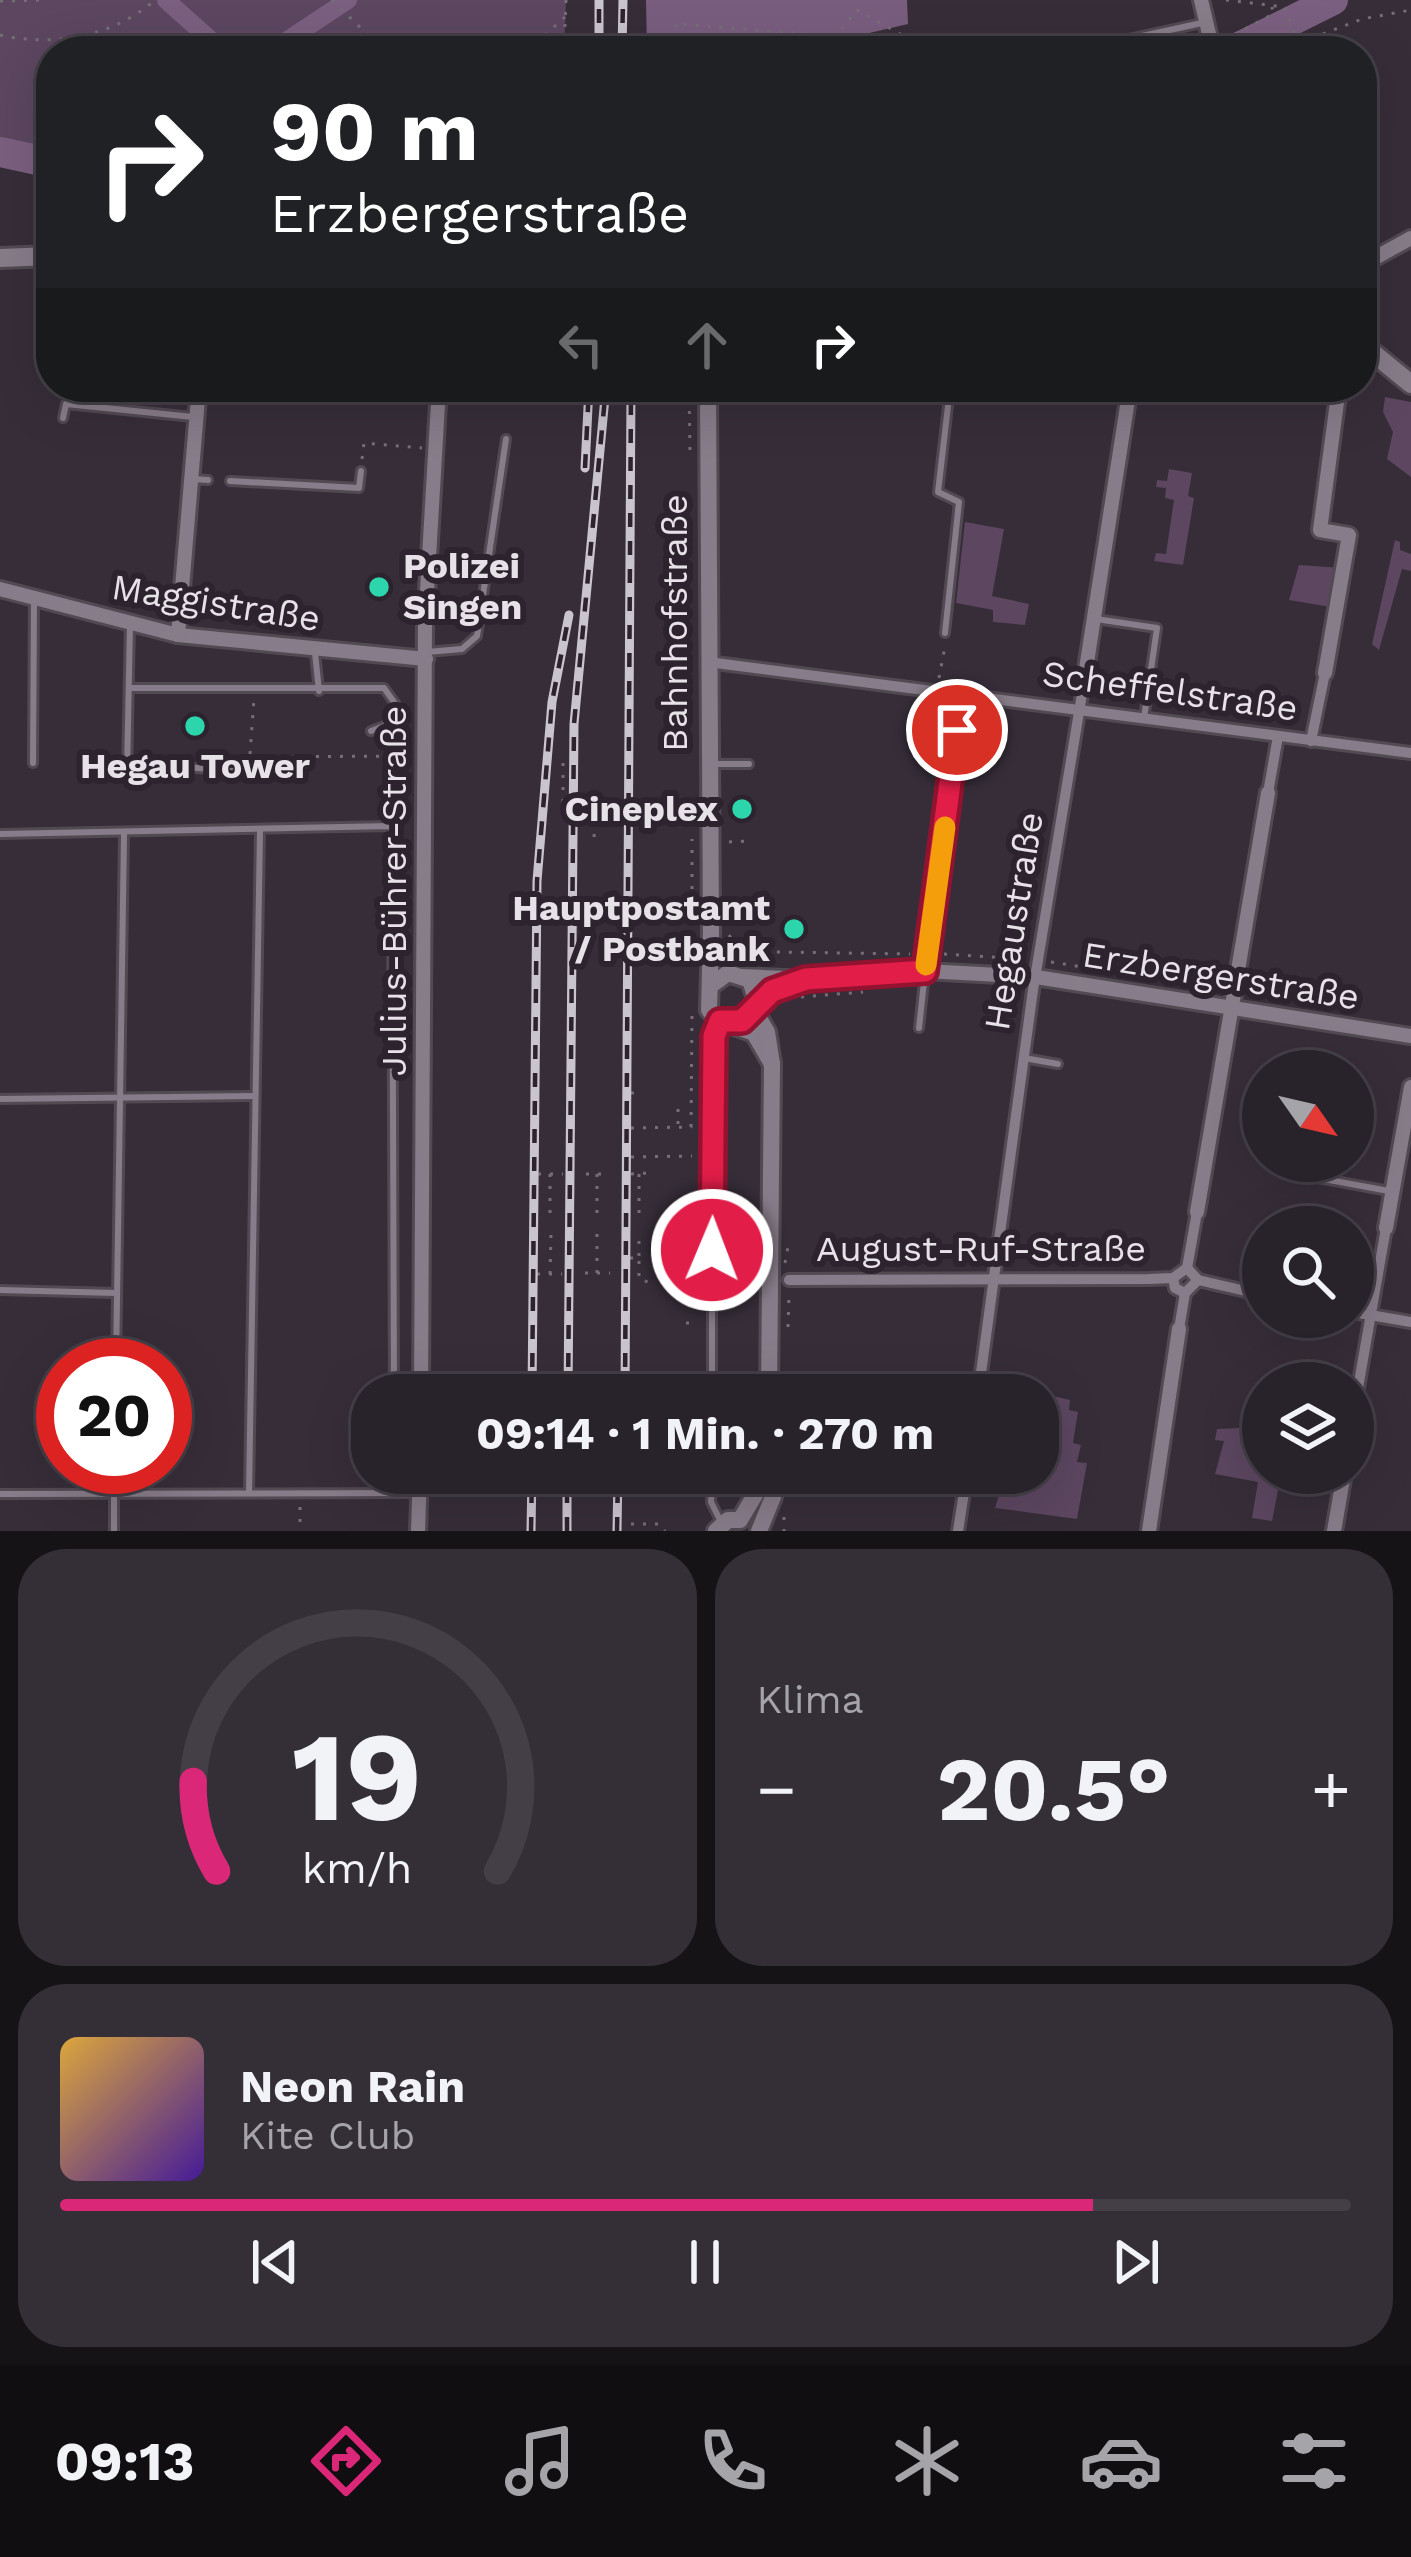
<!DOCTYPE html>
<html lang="de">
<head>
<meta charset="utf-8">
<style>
	:root { --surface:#28222a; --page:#342f36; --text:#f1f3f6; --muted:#a5a4a8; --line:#443f47; --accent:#db2777 }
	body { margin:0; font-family:"Work Sans",sans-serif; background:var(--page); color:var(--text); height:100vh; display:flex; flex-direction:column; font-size:45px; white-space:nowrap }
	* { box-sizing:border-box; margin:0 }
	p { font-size:39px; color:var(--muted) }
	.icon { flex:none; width:66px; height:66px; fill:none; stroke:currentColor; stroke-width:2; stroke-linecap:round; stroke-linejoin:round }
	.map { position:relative; height:1531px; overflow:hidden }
	.details { display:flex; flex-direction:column; gap:18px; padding:18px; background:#161317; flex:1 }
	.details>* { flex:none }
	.hud { position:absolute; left:36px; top:36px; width:1341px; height:366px; border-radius:48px; box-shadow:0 12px 48px #0002,0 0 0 3px var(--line); background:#202124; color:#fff; overflow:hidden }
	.needle { width:78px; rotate:124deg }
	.controls { position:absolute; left:1242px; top:1050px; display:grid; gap:24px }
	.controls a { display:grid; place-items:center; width:132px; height:132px; border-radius:50%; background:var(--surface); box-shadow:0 12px 48px #0002,0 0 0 3px var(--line); font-size:60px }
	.speed { position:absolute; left:36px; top:1338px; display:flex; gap:24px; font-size:60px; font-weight:700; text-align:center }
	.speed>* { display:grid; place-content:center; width:156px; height:156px; border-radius:50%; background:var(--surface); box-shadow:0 12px 48px #0002,0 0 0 3px var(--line); line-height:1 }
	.speed .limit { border:18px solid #d22; background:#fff; color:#111 }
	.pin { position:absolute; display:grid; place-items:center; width:102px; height:102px; color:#fff; margin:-51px; border:6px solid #fff; border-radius:50%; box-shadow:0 3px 12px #0007 }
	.me { position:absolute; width:132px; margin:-66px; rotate:1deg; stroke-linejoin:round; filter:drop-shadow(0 0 9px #0008) }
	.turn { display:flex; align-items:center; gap:42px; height:252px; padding:0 36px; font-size:54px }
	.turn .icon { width:156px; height:156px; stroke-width:2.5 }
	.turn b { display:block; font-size:84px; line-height:102px }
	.lanes { display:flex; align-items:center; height:114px; padding:0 36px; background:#0003; justify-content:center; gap:60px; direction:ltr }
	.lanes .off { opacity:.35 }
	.big { font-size:90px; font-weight:700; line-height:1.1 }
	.details .tile { flex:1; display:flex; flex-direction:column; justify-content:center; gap:18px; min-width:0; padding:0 42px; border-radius:48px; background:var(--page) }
	.details .dial { align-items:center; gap:0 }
	.dial svg { height:312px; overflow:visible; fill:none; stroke:var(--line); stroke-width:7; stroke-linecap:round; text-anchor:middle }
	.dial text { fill:var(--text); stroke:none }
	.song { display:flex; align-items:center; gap:36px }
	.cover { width:144px; height:144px; border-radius:18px; background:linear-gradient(135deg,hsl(40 70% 55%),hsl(260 70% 35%)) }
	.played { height:12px; border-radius:6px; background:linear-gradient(90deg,var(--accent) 80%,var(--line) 80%) }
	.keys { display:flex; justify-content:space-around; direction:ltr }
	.heat { display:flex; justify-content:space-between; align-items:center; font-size:66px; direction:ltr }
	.details .tiles { flex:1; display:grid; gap:18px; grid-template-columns:1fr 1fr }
	.tile:last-child { grid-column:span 2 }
	.trip { position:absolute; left:351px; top:1374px; width:708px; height:120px; border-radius:48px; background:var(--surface); box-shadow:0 12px 48px #0002,0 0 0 3px var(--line); font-weight:700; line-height:120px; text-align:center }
	.dock { display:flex; height:192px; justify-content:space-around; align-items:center; background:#100e11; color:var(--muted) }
	.dock .icon { width:84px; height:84px }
	.dock .on { color:var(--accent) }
	.dock b { font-size:54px; color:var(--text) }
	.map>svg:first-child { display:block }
</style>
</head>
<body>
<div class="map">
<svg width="1411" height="1531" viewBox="0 0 1411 1531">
	<rect width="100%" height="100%" fill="#362d38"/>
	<g fill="#5c4660">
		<path d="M 0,0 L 566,0 L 564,51 L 51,51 L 51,163 L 0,152 Z"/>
		<path d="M 1385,397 L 1411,402 L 1411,477 L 1387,459 L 1393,432 L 1383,412 Z"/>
		<path d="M 1169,469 L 1192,473 L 1188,496 L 1194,498 L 1183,565 L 1154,561 L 1156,553 L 1166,554 L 1174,500 L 1165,498 L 1166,488 L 1156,487 L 1157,480 L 1167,481 Z"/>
		<path d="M 965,522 L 1004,529 L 992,596 L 1029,604 L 1025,625 L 993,622 L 993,610 L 956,603 Z"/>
		<path d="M 1395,540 L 1400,542 L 1400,550 L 1411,554 L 1411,571 L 1402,569 L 1379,650 L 1372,644 Z"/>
		<path d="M 1299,565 L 1343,568 L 1336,608 L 1289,600 Z"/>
		<path d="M 1010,1386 L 1070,1400 L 1069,1410 L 1078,1412 L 1073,1443 L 1081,1445 L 1077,1462 L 1087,1463 L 1077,1519 L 995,1508 L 1001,1488 L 1021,1491 L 1024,1477 L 1038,1473 L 1038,1395 L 1009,1395 Z"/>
		<path d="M 1240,1428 L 1263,1432 L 1263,1473 L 1328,1473 L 1326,1485 L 1281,1475 L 1272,1521 L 1252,1518 L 1258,1482 L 1215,1474 L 1224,1441 L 1215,1440 L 1217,1429 Z"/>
	</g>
	<path fill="#795d7f" d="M 646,0 L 907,0 L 908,24 L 852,37 L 842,51 L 647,51 Z"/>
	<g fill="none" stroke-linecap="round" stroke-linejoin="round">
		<g stroke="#7b5f80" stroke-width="18">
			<path d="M 166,0 L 223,51"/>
			<path d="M 271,51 L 348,0"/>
		</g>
		<g stroke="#7b5f80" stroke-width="30">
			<path d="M 1231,51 L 1333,0"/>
			<path d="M 0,152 L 51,163"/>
		</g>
		<defs>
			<g id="service">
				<path d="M 1165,33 L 1168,51"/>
				<path d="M 1018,46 L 1096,46 L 1202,23"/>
				<path d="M 442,396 L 460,396"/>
				<path d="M 63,418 L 66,404 L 193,417"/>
				<path d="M 192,479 L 208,480"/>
				<path d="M 230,481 L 359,488 L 361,471"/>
				<path d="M 1096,619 L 1157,628 L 1144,718"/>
				<path d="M 945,633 L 959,502 L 938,492 L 948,406"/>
				<path d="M 427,652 L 462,649 L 477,636 L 506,439"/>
				<path d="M 315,653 L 319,691"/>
				<path d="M 131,688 L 384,688 L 399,709 L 392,723 L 371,731"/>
				<path d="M 33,763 L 34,599"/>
				<path d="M 128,763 L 239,771"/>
				<path d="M 712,764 L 749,764"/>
				<path d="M 127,773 L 130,624"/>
				<path d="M 0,834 L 392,826 L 394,1395"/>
				<path d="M 943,839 L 961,697"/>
				<path d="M 919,1028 L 927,954"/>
				<path d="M 1024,1058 L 1058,1064"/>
				<path d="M 0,1099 L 254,1096"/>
				<path d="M 1302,1175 L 1389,1191"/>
				<path d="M 0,1290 L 116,1293"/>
				<path d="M 116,1365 L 124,835"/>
				<path d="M 712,1395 L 712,1075 L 720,1022"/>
				<path d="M 395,1473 L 395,1493"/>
				<path d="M 712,1473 L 711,1502 L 720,1520"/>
				<path d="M 249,1493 L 260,830"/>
				<path d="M 0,1494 L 416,1493"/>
				<path d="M 114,1531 L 114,1467"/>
			</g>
			<g id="pedestrian">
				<path d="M 708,662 L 1411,753"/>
				<path d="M 1311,741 L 1325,673"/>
				<path d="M 1268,793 L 1278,736"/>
				<path d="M 1187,1268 L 1197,1212"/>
				<path d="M 1173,1278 L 1175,1288 L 1185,1293 L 1198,1280"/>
				<path d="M 789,1280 L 1149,1279 L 1173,1278 L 1187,1268 L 1198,1280 L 1263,1295"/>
				<path d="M 1353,1312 L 1411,1322"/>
				<path d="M 1179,1329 L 1185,1293"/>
				<path d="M 978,1395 L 1033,990 L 1083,688"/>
				<path d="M 1355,1405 L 1386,1228"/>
				<path d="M 958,1531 L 967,1473"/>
			</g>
			<g id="minor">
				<path d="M 1201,0 L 1213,51"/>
				<path d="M 1362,265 L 1411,238"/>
				<path d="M 0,589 L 178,635 L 426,659"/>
				<path d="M 178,635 L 199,387"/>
				<path d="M 1325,673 L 1349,535 L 1320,530 L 1339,387"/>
				<path d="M 1083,688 L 1130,387"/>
				<path d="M 927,953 L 943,840"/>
				<path d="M 743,976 L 806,979 L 925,971 L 1036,977 L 1411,1036"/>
				<path d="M 757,1002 L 795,982"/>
				<path d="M 1197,1212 L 1268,793"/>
				<path d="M 1386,1228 L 1411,1087"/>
				<path d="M 421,1395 L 425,625 L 439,387"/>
				<path d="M 1353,1419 L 1355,1405"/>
				<path d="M 418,1531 L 420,1473"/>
				<path d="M 1149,1531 L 1179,1329"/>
				<path d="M 1334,1531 L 1344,1473"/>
			</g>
			<g id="tertiary">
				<path d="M 708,387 L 711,931 L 709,1010 L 720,1021 L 754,1033 L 772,1064"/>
				<path d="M 710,986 L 728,973 L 750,980 L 757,1002 L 747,1018"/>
				<path d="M 754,1010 L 767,1032 L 772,1064 L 769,1395"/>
				<path d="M 716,1531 L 728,1520 L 740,1520 L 768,1473"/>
				<path d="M 759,1531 L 773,1497 L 770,1475"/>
			</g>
			<g id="secondary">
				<path d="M 0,258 L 51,256"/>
				<path d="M 1362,344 L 1411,384"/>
			</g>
		</defs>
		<use href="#service" stroke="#524a53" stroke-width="12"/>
		<use href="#pedestrian" stroke="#524a53" stroke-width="16"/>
		<use href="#minor" stroke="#524a53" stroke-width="20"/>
		<use href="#tertiary" stroke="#524a53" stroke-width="22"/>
		<use href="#secondary" stroke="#524a53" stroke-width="24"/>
		<g stroke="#766e77" stroke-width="3" stroke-dasharray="3 9" stroke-linecap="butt">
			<path d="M 332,0 L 368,35 L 407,51"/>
			<path d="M 1226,0 L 1285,7 L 1297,40"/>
			<path d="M 0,1 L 42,0"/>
			<path d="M 0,35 C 54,47 113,37 155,0"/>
			<path d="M 968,37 L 968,51"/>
			<path d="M 86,38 L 161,51"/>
			<path d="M 1224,40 L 1273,14 L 1272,7"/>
			<path d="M 527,51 L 565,17"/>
			<path d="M 564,51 L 566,0"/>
			<path d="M 680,51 L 675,24 L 836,36"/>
			<path d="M 835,51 L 836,36 L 857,10 L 904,36 L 968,35 L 1009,44"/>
			<path d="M 1278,51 L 1362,19 L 1411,10"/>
			<path d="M 689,387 L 690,451"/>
			<path d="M 362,459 L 364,443 L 422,448"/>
			<path d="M 939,678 L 945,646"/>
			<path d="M 250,754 L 254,698"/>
			<path d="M 232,757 L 408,756"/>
			<path d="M 563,763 L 563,806 L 595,814 L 594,839"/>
			<path d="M 729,842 L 751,841"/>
			<path d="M 729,935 L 740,954 L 764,957 L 776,952 L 910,954"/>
			<path d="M 944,954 L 1024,959"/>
			<path d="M 692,961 L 692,839"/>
			<path d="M 1051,962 L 1089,968"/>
			<path d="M 801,997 L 863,992"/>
			<path d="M 631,1093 L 643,1093"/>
			<path d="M 678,1124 L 678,1102"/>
			<path d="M 631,1128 L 691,1127 L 692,1013"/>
			<path d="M 631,1157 L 692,1156"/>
			<path d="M 538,1174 L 563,1174"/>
			<path d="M 550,1174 L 550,1213"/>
			<path d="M 586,1174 L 610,1174"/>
			<path d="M 597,1174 L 597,1213"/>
			<path d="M 631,1174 L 649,1173"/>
			<path d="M 639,1213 L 639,1174"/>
			<path d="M 686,1255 L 692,1254"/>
			<path d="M 639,1256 L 639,1234"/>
			<path d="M 630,1258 L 639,1258 L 639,1279 L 648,1282"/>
			<path d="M 785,1263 L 789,1241"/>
			<path d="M 585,1273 L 610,1273"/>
			<path d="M 597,1273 L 597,1234"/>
			<path d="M 537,1274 L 562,1274"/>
			<path d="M 550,1274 L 551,1234"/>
			<path d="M 686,1323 L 691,1323"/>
			<path d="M 788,1327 L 789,1295"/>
			<path d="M 536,1392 L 561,1392"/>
			<path d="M 584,1393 L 609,1393"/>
			<path d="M 300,1507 L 300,1531"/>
			<path d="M 784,1517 L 784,1531"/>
			<path d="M 631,1524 L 659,1524 L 665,1531"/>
		</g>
		<use href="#service" stroke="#877c89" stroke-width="6"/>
		<use href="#pedestrian" stroke="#877c89" stroke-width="10"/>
		<use href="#minor" stroke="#877c89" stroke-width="14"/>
		<use href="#tertiary" stroke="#877c89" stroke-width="16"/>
		<use href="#secondary" stroke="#877c89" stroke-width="18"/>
		<defs>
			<g id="rail">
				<path d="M 599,51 L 599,0"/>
				<path d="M 622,51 L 623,0"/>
				<path d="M 585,468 L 589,387"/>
				<path d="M 532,1395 L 537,881 L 552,702 L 569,615"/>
				<path d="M 568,1395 L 574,724 L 606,387"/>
				<path d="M 625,1395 L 631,387"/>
				<path d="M 531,1531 L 532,1473"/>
				<path d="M 567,1531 L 567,1473"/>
				<path d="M 617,1531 L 618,1473"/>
			</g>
		</defs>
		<use href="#rail" stroke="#cac4cc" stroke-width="9"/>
		<use href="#rail" stroke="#2c232e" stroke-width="4.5" stroke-dasharray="14" stroke-linecap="butt"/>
	</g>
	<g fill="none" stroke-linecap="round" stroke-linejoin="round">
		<defs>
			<path id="route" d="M 712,1250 L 714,1036 L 720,1021 L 742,1021 L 772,991 L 806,979 L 925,971 L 957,730"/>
		</defs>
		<use href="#route" stroke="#92132f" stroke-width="30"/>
		<use href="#route" stroke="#e11d48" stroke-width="21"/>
		<path stroke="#f59e0b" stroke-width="21" d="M 926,965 L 945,827"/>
	</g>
	<g fill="#2cd5ab" stroke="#2c232e" stroke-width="4.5">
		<circle cx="379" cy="587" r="12"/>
		<circle cx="195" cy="726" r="12"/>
		<circle cx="742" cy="809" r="12"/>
		<circle cx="794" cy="929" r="12"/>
	</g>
	<g text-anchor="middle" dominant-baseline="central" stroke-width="12" stroke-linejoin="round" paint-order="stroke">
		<g font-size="36" font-weight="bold" fill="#e7e1e8" stroke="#2c232e" text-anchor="end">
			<text x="403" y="566" text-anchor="start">Polizei<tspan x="403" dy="41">Singen</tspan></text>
			<text x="195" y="766" text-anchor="middle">Hegau Tower</text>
			<text x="718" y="809">Cineplex</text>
			<text x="770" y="908">Hauptpostamt<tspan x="770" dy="41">/ Postbank</tspan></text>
		</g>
		<g font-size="36" fill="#e7e1e8" stroke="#2c232e">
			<text transform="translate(216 603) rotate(9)">Maggistraße</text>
			<text transform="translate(675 623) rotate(-90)">Bahnhofstraße</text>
			<text transform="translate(1170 691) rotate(8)">Scheffelstraße</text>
			<text transform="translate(394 891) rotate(-90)">Julius-Bührer-Straße</text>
			<text transform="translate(1014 921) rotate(-81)">Hegaustraße</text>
			<text transform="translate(1221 976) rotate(9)">Erzbergerstraße</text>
			<text x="981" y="1249">August-Ruf-Straße</text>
		</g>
	</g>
</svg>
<div class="controls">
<a><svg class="needle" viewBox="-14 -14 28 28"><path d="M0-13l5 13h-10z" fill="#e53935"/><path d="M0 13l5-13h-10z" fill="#a5a4a8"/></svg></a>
<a><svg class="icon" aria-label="search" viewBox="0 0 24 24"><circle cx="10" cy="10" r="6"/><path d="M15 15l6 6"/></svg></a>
<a><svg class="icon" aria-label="layers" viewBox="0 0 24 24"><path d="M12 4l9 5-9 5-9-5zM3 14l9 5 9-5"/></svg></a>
</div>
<div class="speed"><div class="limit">20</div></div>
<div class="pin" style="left:957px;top:730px;background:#d93025"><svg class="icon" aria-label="arrive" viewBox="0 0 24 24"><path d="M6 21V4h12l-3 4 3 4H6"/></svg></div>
<svg class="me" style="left:712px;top:1250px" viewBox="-20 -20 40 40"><circle r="17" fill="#e11d48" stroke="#fff" stroke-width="3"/><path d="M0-11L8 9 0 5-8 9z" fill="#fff"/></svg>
<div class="trip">09:14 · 1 Min. · 270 m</div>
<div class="hud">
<div class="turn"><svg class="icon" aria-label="right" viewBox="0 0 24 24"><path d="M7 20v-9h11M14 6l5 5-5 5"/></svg><div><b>90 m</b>Erzbergerstraße</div></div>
<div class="lanes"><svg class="icon off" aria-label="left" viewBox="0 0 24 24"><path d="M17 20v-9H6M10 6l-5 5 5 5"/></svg><svg class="icon off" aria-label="ahead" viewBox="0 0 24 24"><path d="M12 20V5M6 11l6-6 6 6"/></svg><svg class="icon" aria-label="right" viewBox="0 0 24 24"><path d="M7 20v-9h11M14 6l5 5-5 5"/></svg></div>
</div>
</div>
<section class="details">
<div class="tiles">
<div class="tile dial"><svg viewBox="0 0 100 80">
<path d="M14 69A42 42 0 1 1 86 69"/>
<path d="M14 69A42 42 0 0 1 8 46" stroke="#db2777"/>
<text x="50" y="56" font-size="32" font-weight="700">19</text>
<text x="50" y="72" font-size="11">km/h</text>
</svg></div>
<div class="tile"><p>Klima</p>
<div class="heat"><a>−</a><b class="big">20.5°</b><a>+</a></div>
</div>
<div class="tile">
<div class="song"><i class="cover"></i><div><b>Neon Rain</b><p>Kite Club</p></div></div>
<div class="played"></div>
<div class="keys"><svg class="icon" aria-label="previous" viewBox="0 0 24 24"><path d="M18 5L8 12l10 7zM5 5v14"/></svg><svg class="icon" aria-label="pause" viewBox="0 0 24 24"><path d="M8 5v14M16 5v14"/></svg><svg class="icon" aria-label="next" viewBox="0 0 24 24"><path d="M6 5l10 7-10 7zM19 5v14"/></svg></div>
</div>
</div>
</section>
<nav class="dock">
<b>09:13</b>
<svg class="icon on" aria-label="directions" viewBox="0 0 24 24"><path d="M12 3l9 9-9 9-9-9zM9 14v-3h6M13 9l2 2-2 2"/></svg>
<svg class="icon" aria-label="music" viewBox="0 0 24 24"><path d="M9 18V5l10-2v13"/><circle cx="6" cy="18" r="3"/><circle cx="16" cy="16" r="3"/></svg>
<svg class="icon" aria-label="phone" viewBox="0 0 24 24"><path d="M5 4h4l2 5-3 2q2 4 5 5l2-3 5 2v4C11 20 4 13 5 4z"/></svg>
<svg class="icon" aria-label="climate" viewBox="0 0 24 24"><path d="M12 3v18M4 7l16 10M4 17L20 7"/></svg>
<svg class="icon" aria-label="car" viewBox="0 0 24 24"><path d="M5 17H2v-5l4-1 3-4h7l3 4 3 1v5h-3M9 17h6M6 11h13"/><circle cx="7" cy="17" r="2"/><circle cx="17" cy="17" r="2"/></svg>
<svg class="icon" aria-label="filters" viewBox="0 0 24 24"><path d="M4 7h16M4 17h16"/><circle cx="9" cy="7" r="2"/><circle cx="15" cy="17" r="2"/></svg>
</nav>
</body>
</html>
